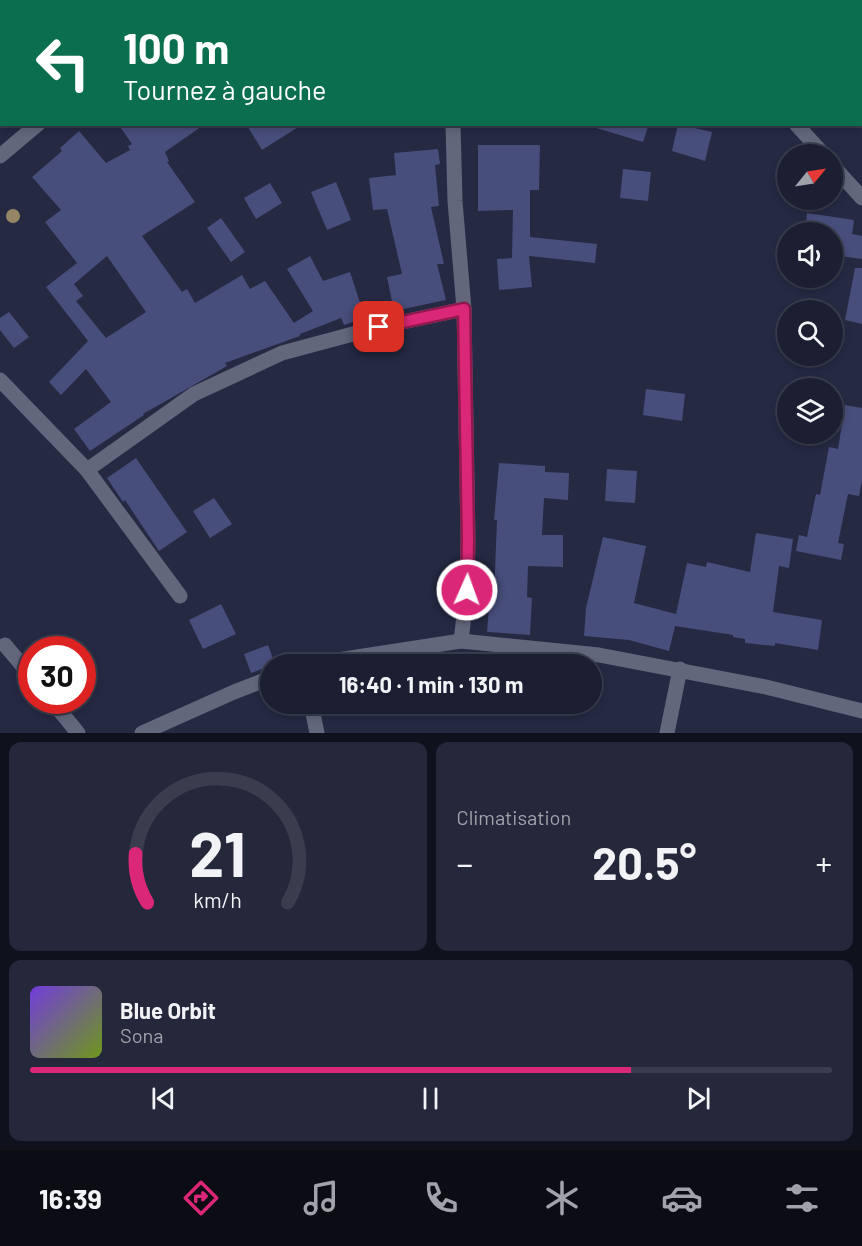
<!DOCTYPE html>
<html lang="fr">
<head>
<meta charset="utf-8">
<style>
	:root { --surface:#1c1f32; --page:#25273a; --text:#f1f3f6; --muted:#a0a2ac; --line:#3a3d4d; --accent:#db2777 }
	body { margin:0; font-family:Barlow,sans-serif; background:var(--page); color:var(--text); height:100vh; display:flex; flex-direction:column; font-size:22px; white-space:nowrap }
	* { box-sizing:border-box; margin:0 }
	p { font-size:20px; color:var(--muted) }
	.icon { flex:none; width:33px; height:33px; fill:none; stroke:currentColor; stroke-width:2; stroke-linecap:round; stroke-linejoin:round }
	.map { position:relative; height:733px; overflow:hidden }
	.details { display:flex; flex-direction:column; gap:9px; padding:9px; background:#0f111c; flex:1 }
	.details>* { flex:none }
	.guide { position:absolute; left:0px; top:0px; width:862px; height:126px; box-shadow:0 3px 9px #0003,0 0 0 2px var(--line); background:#0b6e4f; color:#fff; overflow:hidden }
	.needle { width:39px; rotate:60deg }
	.fabs { position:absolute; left:777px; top:144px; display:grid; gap:12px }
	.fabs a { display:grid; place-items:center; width:66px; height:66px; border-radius:50%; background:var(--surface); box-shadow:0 3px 9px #0003,0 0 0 2px var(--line); font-size:30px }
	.speed { position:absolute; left:18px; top:636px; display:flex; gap:12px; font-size:30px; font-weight:700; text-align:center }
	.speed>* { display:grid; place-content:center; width:78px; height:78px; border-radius:50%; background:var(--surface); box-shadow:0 3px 9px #0003,0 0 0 2px var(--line); line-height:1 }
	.speed .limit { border:9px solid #d22; background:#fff; color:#111 }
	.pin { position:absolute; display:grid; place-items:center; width:51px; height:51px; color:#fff; margin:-26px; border-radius:12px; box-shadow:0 3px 9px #0006 }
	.me { position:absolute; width:66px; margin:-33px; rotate:2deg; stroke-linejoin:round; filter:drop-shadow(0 0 4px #0008) }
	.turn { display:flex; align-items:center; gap:21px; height:126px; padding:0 24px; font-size:27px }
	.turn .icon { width:78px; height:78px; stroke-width:2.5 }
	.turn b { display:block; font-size:42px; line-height:51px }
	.big { font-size:45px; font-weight:700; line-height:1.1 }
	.details .widget { flex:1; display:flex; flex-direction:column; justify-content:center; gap:9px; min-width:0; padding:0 21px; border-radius:12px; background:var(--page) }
	.details .dial { align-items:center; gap:0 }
	.dial svg { height:156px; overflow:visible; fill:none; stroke:var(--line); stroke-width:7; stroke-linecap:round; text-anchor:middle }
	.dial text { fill:var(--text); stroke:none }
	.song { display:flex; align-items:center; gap:18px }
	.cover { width:72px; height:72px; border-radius:9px; background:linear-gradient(135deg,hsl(260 70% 55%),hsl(80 70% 35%)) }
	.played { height:6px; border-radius:3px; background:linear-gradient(90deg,var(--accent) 75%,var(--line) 75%) }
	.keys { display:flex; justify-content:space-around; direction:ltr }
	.heat { display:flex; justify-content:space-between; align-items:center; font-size:33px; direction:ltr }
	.details .tiles { flex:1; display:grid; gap:9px; grid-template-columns:1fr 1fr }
	.widget:last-child { grid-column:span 2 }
	.trip { position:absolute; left:260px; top:654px; width:342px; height:60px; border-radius:30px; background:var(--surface); box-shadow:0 3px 9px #0003,0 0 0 2px var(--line); font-weight:700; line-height:60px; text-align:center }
	.dock { display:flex; height:96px; justify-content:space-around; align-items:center; background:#0b0c14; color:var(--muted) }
	.dock .icon { width:42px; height:42px }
	.dock .current { color:var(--accent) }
	.dock b { font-size:27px; color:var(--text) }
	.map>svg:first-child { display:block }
</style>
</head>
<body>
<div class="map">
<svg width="862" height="733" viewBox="0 0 862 733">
	<rect width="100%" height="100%" fill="#252942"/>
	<g fill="#474e7b" fill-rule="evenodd">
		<path d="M 118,124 L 205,124 L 165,152 L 169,161 L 167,162 L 195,202 L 142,236 L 182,292 L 187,289 L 195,303 L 242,275 L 250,289 L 265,281 L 294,323 L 313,311 L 287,269 L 310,256 L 323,281 L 350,272 L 365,318 L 344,325 L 341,318 L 300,334 L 300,336 L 225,363 L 227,366 L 143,414 L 144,415 L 90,451 L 74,429 L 111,402 L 86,369 L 61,395 L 49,382 L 88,341 L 46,287 L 77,263 L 45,222 L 61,210 L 32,177 L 62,151 L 60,148 L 79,131 L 106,163 L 130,150 L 128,146 L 132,144 ZM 107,256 L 146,312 L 106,338 L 76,301 L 83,296 L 74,284 Z"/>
		<path d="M 246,124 L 303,124 L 262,150 Z"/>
		<path d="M 597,124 L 649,124 L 643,142 L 596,128 Z"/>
		<path d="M 678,124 L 712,132 L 705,161 L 672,151 Z"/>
		<path d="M 478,145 L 540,145 L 539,190 L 530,190 L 530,237 L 597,244 L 595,263 L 529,256 L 532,287 L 499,290 L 497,259 L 512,258 L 513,210 L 478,211 Z"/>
		<path d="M 438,149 L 440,164 L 435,165 L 439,206 L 431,207 L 444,264 L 437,264 L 446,300 L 394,311 L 387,277 L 402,274 L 387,209 L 373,210 L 369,178 L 396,175 L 394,153 Z"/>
		<path d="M 623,169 L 651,172 L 648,201 L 620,198 Z"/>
		<path d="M 336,182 L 351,220 L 327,230 L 311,192 Z"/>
		<path d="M 270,183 L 282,203 L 256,219 L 244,198 Z"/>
		<path d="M 807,213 L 854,220 L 852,234 L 862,236 L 862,259 L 832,255 L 832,232 L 805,232 Z"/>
		<path d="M 221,218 L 245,252 L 231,262 L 207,228 Z"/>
		<path d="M 855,268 L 862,268 L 862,324 L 845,320 Z"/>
		<path d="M 9,312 L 29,337 L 14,348 L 0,330 L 0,318 Z"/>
		<path d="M 646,389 L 685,394 L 682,421 L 643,415 Z"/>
		<path d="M 845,405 L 862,408 L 862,480 L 859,496 L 848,494 L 838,543 L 844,544 L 841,560 L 796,551 L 799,535 L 807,537 L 816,494 L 820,495 L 829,447 L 838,449 Z"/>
		<path d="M 136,458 L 187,532 L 159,551 L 125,500 L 123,502 L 107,478 Z"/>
		<path d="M 499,463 L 545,466 L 545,472 L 569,473 L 568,500 L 544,498 L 542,535 L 563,535 L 563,567 L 528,566 L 527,597 L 532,598 L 530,635 L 487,632 L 490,595 L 494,595 L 497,520 L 494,520 Z"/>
		<path d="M 607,469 L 637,471 L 635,503 L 605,501 Z"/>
		<path d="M 214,498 L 232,524 L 210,538 L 193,511 Z"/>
		<path d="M 756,533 L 793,539 L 789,568 L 779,566 L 773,612 L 822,620 L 818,650 L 775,643 L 775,646 L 745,643 L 745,639 L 733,637 L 733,635 L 675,626 L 669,651 L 629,640 L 584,636 L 586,608 L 603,537 L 646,546 L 634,603 L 676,614 L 687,563 L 706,567 L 707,562 L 750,572 Z"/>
		<path d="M 221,604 L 236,634 L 203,649 L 189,620 Z"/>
		<path d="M 268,645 L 275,664 L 251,673 L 244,654 Z"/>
	</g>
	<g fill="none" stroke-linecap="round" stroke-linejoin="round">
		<g stroke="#63677c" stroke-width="15">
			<path d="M 20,0 L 21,2"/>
			<path d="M 678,0 L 679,2"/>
			<path d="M 231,2 L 234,0"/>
			<path d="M 462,2 L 463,0"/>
			<path d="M 453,124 L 455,201 L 464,309 L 468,539 L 467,590 L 461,641"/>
			<path d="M 796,124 L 823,154"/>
			<path d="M 0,156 L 38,124"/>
			<path d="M 832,165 L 862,198"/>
			<path d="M 0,380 L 87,470 L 180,596"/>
			<path d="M 87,470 L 194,394 L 282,353 L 379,327 L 464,309"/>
			<path d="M 5,645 L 32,677"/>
			<path d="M 312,664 L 461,641 L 599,655 L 766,687 L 862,711"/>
			<path d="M 51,700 L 78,733"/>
			<path d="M 311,704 L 317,733"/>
			<path d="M 142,733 L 234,692 L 270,678"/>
			<path d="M 667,733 L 680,669"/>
		</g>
	</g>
	<circle fill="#958666" cx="13" cy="216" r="7"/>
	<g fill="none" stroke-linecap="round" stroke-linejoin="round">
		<defs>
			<path id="route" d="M 379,327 L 464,309 L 468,539 L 467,590"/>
		</defs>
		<use href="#route" stroke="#8e194d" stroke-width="15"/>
		<use href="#route" stroke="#db2777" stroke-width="10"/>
	</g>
</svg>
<div class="fabs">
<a><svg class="needle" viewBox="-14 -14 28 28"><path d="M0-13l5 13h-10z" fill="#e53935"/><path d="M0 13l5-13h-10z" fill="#a0a2ac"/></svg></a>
<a><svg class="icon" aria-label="sound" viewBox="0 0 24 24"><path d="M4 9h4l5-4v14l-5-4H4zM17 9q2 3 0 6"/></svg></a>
<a><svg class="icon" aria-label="search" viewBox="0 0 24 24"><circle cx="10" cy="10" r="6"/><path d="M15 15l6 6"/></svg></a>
<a><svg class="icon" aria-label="layers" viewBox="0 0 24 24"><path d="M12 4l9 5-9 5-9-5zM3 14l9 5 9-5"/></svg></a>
</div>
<div class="speed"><div class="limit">30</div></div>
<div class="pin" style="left:379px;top:327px;background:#d93025"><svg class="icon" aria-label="arrive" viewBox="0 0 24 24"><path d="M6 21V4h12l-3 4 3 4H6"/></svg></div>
<svg class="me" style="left:467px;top:590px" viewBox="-20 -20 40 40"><circle r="17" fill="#db2777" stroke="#fff" stroke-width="3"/><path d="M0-11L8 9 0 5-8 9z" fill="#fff"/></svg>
<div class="trip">16:40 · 1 min · 130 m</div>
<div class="guide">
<div class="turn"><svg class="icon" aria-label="left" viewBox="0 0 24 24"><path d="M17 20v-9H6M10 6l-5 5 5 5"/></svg><div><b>100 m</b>Tournez à gauche</div></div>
</div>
</div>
<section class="details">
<div class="tiles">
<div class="widget dial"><svg viewBox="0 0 100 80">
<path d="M14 69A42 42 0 1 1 86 69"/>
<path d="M14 69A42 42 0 0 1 8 44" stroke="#db2777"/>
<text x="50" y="56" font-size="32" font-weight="700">21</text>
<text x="50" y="72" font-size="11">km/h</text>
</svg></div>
<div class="widget"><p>Climatisation</p>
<div class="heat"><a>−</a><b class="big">20.5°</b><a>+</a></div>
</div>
<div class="widget">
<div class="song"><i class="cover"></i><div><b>Blue Orbit</b><p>Sona</p></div></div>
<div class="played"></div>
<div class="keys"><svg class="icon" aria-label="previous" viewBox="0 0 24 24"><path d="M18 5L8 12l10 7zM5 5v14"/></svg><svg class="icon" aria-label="pause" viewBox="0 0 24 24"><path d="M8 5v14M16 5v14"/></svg><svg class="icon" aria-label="next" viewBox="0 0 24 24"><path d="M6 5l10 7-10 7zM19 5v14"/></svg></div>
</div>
</div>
</section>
<nav class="dock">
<b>16:39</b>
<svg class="icon current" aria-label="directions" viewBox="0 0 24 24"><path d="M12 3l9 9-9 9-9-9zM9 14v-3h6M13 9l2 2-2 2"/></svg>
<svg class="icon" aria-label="music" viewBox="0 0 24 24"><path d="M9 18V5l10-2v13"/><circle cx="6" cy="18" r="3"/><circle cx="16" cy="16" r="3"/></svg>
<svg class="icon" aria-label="phone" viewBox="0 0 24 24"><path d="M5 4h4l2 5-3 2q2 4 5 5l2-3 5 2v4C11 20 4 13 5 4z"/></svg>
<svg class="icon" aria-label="climate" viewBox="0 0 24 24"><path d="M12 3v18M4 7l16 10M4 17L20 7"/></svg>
<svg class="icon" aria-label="car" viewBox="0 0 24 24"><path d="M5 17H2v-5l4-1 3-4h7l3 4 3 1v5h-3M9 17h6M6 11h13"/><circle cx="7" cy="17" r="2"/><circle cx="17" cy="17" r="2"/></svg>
<svg class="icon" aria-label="filters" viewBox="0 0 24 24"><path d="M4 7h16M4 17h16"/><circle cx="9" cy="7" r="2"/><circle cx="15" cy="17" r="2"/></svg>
</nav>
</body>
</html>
